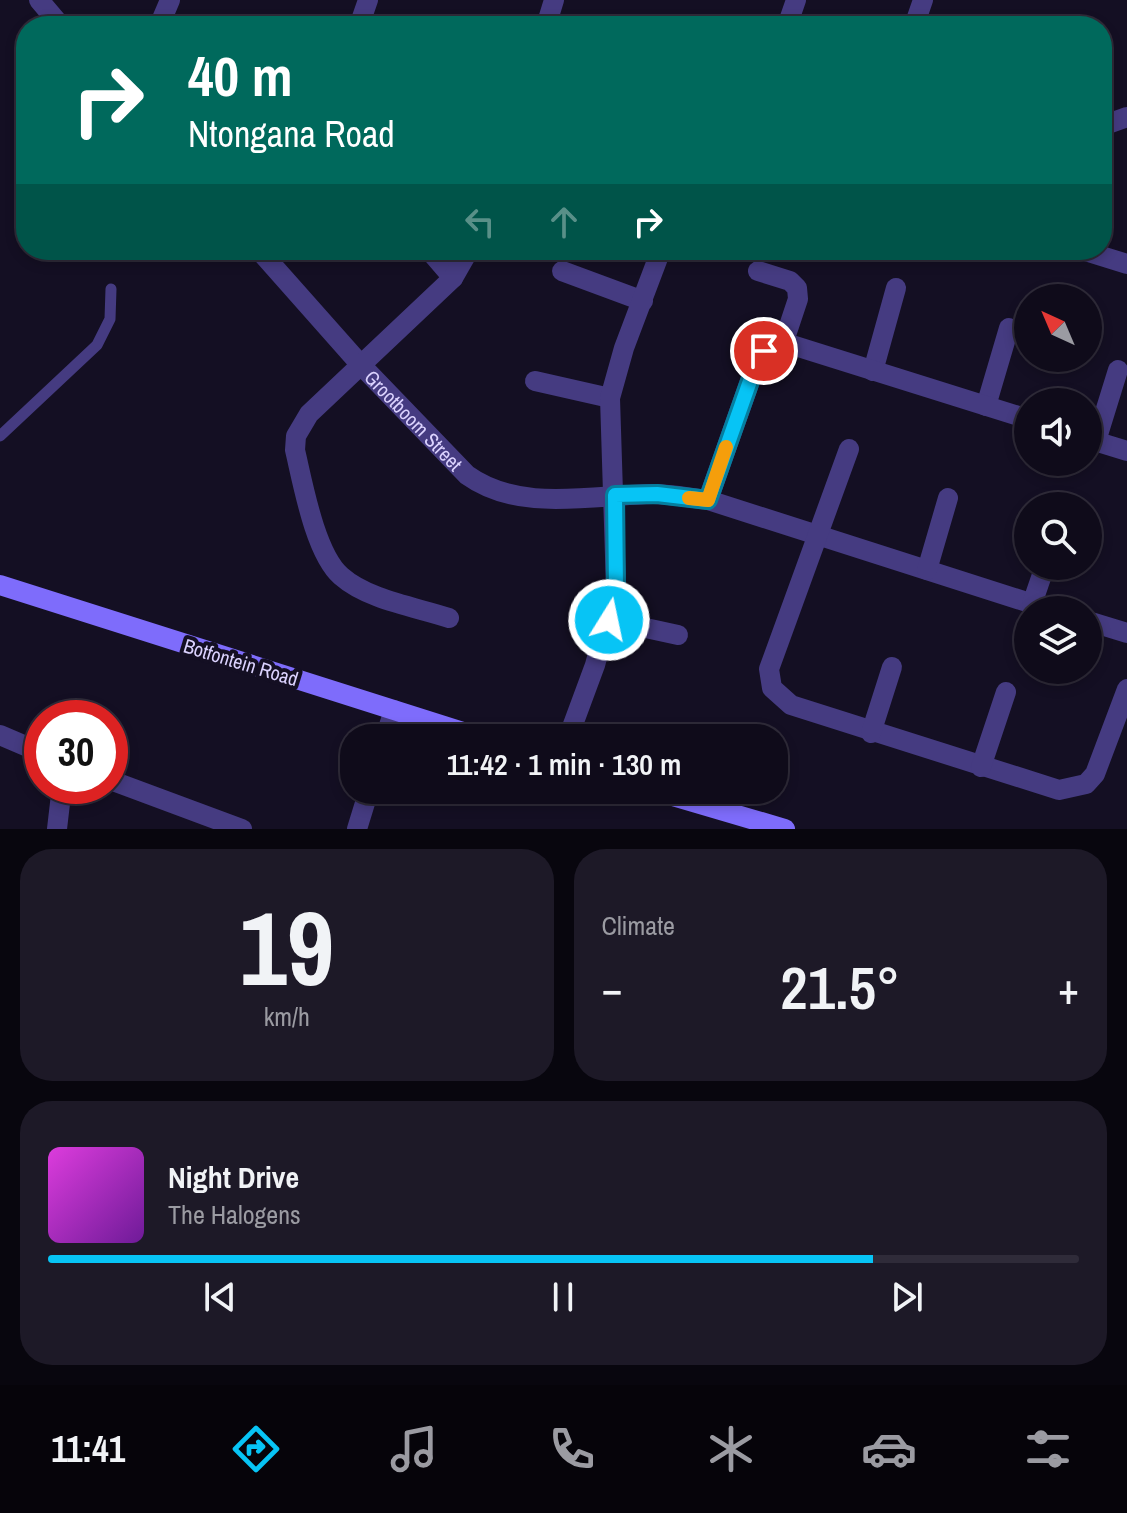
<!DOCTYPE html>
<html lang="en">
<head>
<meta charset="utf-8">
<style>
	:root { --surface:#0f0b1a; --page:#1d1927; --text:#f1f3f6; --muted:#9b9ba2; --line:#2f2b39; --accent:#07c4f5 }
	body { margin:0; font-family:"Archivo Narrow",sans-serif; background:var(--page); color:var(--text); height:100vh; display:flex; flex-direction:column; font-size:30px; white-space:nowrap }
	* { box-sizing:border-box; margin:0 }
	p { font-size:26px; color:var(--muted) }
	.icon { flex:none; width:44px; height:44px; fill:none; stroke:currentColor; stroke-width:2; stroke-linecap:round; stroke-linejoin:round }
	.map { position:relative; height:829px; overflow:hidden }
	.side { display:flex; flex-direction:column; gap:20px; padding:20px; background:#08060e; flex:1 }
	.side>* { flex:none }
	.top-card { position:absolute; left:16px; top:16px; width:1096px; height:244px; border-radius:32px; box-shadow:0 4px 12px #0003,0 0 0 2px var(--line); background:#00695c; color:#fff; overflow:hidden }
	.needle { width:52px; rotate:316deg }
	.buttons { position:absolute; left:1014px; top:284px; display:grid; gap:16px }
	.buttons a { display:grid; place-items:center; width:88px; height:88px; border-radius:50%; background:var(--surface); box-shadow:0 4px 12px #0003,0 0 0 2px var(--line); font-size:40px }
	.speed { position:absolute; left:24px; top:700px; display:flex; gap:16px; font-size:40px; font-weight:700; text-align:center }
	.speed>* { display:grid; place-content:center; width:104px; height:104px; border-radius:50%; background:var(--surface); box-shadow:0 4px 12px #0003,0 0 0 2px var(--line); line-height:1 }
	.speed .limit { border:12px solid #d22; background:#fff; color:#111 }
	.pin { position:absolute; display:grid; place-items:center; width:68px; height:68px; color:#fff; margin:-34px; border:4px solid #fff; border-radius:50%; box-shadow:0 2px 8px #0007 }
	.me { position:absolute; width:88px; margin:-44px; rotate:10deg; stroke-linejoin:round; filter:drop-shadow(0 0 6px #0008) }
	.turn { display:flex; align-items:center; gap:28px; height:168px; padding:0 40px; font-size:36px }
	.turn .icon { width:104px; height:104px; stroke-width:2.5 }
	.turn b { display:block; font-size:56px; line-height:68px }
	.lanes { display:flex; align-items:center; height:76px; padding:0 40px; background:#0003; justify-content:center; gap:40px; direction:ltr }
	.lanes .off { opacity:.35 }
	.big { font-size:60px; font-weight:600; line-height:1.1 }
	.side .tile { flex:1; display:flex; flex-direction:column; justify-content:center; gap:12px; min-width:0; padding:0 28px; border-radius:32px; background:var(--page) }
	.side .dial { align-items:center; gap:0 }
	.dial b { font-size:104px; line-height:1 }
	.song { display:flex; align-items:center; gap:24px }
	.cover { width:96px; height:96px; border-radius:12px; background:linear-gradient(135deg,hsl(300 70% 55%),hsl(280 70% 35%)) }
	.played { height:8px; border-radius:4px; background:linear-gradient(90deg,var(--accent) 80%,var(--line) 80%) }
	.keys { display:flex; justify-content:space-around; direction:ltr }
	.heat { display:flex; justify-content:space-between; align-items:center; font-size:44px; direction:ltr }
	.side .tiles { flex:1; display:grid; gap:20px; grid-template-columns:1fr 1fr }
	.tile:last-child { grid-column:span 2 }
	.trip { position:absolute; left:340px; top:724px; width:448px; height:80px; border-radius:32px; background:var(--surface); box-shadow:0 4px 12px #0003,0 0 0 2px var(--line); font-weight:600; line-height:80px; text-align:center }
	.tab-bar { display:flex; height:128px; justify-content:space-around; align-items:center; background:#06040a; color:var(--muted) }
	.tab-bar .icon { width:56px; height:56px }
	.tab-bar .selected { color:var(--accent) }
	.tab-bar b { font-size:36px; color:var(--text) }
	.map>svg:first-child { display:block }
</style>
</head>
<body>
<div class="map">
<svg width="1127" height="829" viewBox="0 0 1127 829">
	<rect width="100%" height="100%" fill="#140f23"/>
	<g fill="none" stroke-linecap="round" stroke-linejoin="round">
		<path stroke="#453b81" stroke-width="11" d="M 0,436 L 97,345 L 110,319 L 111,289"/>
		<g stroke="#453b81" stroke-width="20">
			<path d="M 39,0 L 61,26"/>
			<path d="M 159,26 L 170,0"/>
			<path d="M 359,26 L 368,0"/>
			<path d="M 546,26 L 554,0"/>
			<path d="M 787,26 L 796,0"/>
			<path d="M 914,26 L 923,0"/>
			<path d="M 1102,126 L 1127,117"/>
			<path id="s1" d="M 259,250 L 360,364 L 467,475 C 520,513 591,495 653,494 C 671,494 690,498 708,500 L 1052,610"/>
			<path d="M 429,250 L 453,278"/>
			<path d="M 1082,250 L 1127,264"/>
			<path d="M 562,271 L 643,301"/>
			<path d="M 758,271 L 790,281 L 797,288 L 798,299 L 783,344"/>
			<path d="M 873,371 L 896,288"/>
			<path d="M 535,381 L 610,398"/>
			<path d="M 986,406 L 1009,328"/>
			<path d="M 1088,439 L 1127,451"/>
			<path d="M 1096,441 L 1118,370"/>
			<path d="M 849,449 L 769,669 L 772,688 L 791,705 L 1059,790 L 1086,784 L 1095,774 L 1127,689"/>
			<path d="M 708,500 L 756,364 C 763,349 775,342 792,345 L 1028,419"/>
			<path d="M 927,570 L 948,498"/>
			<path d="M 1032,604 L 1045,566"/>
			<path d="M 449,618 C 416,607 368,600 341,576 C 315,553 303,484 295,450 L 296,436 L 309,414 L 453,278 L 469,250"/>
			<path d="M 609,620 L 678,635"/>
			<path d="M 1088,621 L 1127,633"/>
			<path d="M 871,733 L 892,667"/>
			<path d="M 0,735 L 42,753"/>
			<path d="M 385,738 L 394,710"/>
			<path d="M 568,738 L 595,665 L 616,588 L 610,398 L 624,348 L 661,250"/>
			<path d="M 981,767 L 1006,692"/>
			<path d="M 110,780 L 242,829"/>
			<path d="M 57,829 L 62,786"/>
			<path d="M 357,829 L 369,790"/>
		</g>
		<g stroke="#7e6cfb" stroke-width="20">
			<path d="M 0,585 L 482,738"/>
			<path d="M 652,790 L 785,829"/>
		</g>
	</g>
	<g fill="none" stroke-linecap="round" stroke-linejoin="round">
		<defs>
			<path id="route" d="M 609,620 L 616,588 L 615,495 L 657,494 L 708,500 L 756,364 L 764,351"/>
		</defs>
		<use href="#route" stroke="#057f9f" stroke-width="20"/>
		<use href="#route" stroke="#07c4f5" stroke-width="14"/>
		<path stroke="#f59e0b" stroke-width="14" d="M 689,498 L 708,500 L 726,447"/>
	</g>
	<g text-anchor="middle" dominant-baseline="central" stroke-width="8" stroke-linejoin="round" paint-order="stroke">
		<g font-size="20" fill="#dbd2fe" stroke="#140f23">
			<text stroke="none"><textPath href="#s1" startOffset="230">Grootboom Street</textPath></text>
			<text transform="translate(241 662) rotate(17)">Botfontein Road</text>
		</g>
	</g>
</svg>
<div class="buttons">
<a><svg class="needle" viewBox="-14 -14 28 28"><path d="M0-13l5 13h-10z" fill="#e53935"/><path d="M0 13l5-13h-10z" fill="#9b9ba2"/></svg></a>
<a><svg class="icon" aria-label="sound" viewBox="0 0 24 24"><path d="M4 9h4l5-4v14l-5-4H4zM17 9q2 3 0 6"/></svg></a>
<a><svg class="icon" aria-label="search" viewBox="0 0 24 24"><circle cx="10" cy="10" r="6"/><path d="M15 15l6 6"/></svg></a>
<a><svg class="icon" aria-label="layers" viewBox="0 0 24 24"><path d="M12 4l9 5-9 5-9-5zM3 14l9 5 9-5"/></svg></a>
</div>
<div class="speed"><div class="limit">30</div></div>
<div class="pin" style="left:764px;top:351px;background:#d93025"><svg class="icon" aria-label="arrive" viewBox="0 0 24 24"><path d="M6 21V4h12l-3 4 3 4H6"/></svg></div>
<svg class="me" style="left:609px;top:620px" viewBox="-20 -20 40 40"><circle r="17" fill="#07c4f5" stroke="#fff" stroke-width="3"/><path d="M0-11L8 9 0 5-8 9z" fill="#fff"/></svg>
<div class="trip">11:42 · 1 min · 130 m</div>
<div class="top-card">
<div class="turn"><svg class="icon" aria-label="right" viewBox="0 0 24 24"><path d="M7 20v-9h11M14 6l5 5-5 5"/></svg><div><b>40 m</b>Ntongana Road</div></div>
<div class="lanes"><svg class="icon off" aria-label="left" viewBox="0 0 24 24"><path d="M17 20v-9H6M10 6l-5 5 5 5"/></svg><svg class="icon off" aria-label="ahead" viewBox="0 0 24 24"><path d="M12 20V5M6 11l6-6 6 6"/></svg><svg class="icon" aria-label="right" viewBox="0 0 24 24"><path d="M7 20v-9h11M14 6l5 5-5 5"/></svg></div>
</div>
</div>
<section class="side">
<div class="tiles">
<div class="tile dial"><b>19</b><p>km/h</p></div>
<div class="tile"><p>Climate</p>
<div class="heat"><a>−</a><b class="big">21.5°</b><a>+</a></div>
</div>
<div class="tile">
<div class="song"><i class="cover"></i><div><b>Night Drive</b><p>The Halogens</p></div></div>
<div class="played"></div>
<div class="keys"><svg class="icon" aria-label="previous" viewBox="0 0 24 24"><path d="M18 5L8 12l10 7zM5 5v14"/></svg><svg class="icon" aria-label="pause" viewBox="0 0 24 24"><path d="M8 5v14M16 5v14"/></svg><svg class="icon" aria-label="next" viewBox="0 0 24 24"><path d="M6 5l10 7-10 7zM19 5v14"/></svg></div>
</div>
</div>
</section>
<nav class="tab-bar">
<b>11:41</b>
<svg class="icon selected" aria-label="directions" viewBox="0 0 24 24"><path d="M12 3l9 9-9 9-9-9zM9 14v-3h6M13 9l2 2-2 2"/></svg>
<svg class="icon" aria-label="music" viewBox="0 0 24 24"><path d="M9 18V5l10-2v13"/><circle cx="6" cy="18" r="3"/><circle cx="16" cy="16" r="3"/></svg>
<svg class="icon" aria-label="phone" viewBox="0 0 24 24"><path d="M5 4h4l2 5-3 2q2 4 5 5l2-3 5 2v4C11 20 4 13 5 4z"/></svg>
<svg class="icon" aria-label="climate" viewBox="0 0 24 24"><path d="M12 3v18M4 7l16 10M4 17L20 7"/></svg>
<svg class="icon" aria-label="car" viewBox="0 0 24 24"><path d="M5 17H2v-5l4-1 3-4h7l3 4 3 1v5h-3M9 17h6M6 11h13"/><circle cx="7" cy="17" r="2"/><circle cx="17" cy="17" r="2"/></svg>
<svg class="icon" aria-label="filters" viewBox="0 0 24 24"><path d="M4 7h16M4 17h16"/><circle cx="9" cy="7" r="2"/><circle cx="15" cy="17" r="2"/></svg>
</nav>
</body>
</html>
